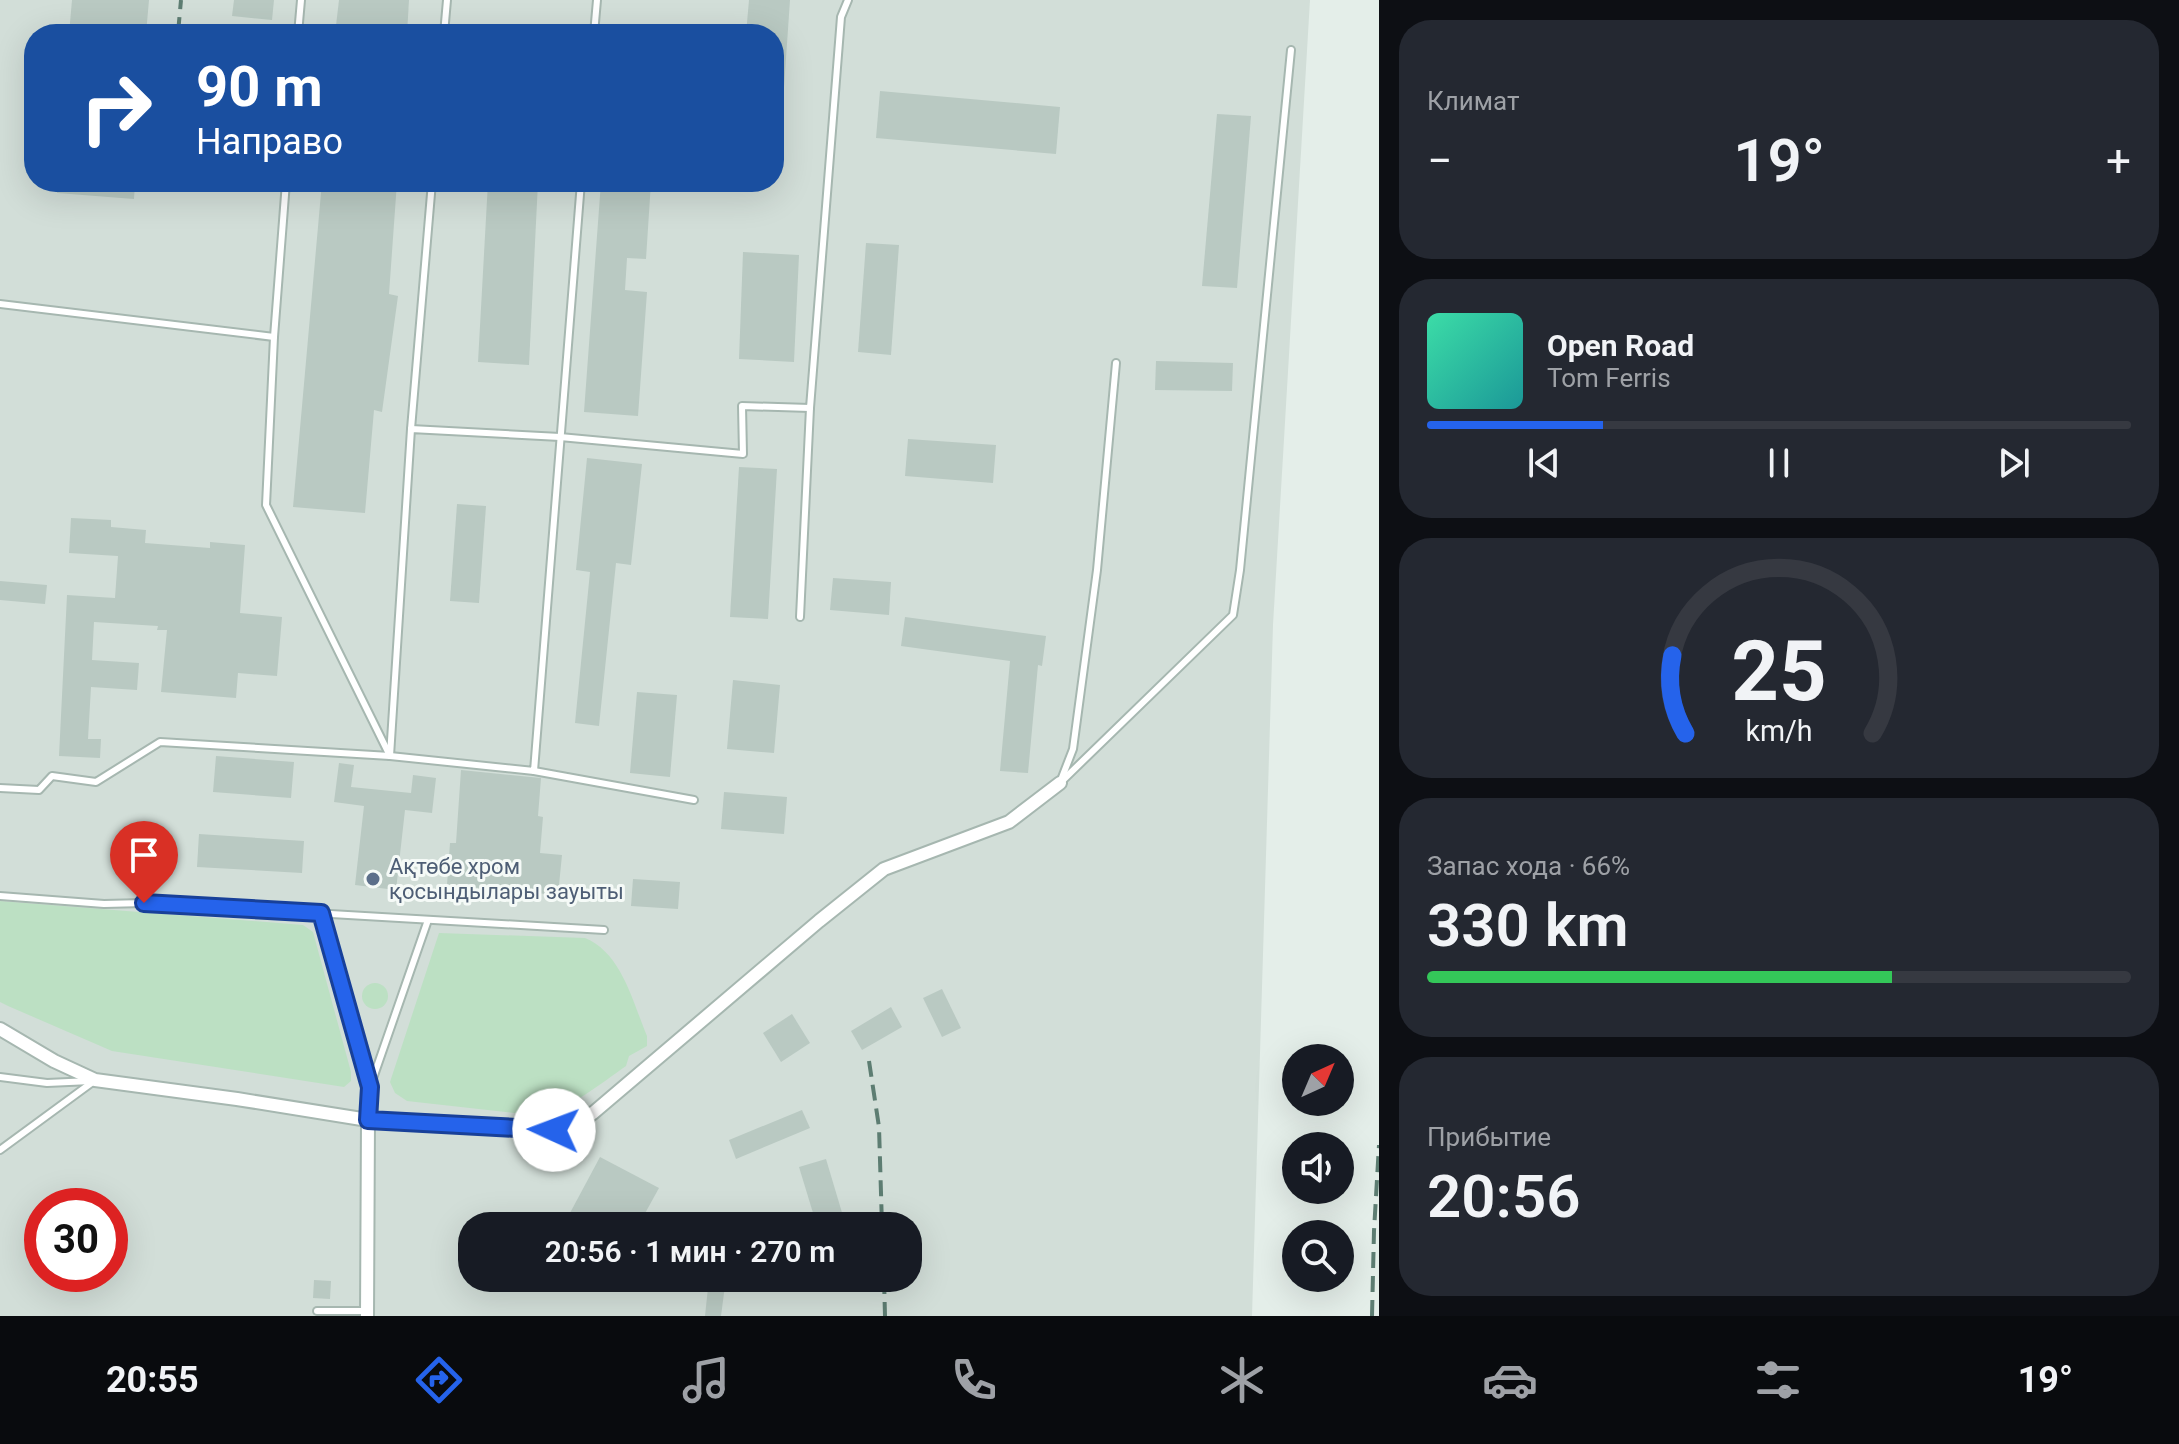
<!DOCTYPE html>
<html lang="ru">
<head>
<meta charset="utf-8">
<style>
	:root { --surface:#171b24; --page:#242831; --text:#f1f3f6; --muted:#9ea1a6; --line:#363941; --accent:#2563eb }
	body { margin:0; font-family:Roboto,sans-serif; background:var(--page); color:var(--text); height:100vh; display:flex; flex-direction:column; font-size:30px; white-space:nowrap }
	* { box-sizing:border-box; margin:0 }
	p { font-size:26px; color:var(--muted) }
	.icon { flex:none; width:44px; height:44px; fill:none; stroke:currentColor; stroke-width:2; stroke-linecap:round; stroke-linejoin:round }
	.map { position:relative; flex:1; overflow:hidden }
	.panel { display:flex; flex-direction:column; gap:20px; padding:20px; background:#0d0f14; width:800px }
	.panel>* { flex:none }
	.guide { position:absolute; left:24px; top:24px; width:760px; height:168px; border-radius:32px; box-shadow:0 8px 32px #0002; background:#1a4fa0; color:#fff; overflow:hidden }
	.needle { width:52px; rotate:44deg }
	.tools { position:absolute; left:1282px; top:1044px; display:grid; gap:16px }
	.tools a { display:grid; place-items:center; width:72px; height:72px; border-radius:50%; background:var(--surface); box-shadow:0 8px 32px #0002; font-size:40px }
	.speed { position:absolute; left:24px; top:1188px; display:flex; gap:16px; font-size:40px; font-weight:700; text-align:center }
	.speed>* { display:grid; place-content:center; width:104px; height:104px; border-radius:50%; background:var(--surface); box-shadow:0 8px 32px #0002; line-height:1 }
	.speed .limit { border:12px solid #d22; background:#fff; color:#111 }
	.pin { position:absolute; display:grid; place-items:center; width:68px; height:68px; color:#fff; margin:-82px -34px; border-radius:50% 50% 50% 0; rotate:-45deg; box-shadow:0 0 8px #0007 }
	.pin .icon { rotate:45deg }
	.me { position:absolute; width:88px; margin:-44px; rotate:272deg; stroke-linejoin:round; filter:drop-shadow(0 0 6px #0008) }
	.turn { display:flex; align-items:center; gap:28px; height:168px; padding:0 40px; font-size:36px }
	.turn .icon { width:104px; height:104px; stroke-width:2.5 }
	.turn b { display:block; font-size:56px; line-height:68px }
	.big { font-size:60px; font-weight:600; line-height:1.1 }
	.panel .card { flex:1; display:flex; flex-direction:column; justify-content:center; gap:12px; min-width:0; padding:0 28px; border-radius:32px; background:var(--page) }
	.panel .dial { align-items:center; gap:0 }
	.dial svg { height:208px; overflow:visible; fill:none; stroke:var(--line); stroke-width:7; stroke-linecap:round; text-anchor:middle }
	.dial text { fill:var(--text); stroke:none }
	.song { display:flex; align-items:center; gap:24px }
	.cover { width:96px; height:96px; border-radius:12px; background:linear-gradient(135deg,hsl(160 70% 55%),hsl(180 70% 35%)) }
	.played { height:8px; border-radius:4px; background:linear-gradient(90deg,var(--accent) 25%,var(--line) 25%) }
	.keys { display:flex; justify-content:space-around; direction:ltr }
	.heat { display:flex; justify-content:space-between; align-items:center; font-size:44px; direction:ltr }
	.charge { height:12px; border-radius:6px; background:linear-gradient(90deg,#34c759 66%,var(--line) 0) }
	.trip { position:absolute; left:458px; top:1212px; width:464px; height:80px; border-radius:32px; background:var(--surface); box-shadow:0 8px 32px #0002; font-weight:600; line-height:80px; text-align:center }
	.dock { display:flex; height:128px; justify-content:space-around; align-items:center; background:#090b0e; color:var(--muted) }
	.dock .icon { width:56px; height:56px }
	.dock .current { color:var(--accent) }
	.dock b { font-size:36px; color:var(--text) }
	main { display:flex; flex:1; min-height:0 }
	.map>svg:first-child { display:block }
</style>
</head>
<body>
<main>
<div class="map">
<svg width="1379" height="1316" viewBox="0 0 1379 1316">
	<rect width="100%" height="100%" fill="#e4eee9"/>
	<path fill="#d2ded8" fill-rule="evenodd" d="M 0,0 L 1310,0 L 1273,625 L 1252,1316 L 0,1316 ZM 34,34 L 774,34 L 774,182 L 34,182 ZM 42,1206 L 110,1206 L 110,1274 L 42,1274 ZM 472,1226 L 908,1226 L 908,1278 L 472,1278 Z"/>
	<g fill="#bce0c3">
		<path d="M 0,901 L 303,925 L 313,932 L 351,1072 L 351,1081 L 344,1087 L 112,1051 L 8,1006 L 0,1002 Z"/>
		<path d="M 439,933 L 585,938 C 622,953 633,1003 647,1036 L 647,1046 L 629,1056 L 626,1066 C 599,1085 573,1106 541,1116 L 407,1101 L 395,1093 L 390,1082 Z"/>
		<circle cx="375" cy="996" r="13"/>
	</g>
	<g fill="#b9c9c2">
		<path d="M 72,0 L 149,0 L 146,34 L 69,34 Z"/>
		<path d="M 234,0 L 274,0 L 272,20 L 232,16 Z"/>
		<path d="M 339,0 L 409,0 L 407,34 L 335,34 Z"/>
		<path d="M 749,0 L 790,0 L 783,102 L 774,102 L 774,34 L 746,34 Z"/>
		<path d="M 880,91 L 1060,107 L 1056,154 L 876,138 Z"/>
		<path d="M 1217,114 L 1251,116 L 1237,288 L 1202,286 Z"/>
		<path d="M 58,182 L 135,182 L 134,199 L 57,193 Z"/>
		<path d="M 322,182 L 397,182 L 389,294 L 398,296 L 382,412 L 374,410 L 365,513 L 293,507 Z"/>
		<path d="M 488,182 L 538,182 L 529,365 L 478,362 Z"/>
		<path d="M 601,182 L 651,182 L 646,259 L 627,258 L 625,290 L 647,292 L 638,416 L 584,412 Z"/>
		<path d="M 866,243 L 899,245 L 891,355 L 858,352 Z"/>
		<path d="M 743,252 L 799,255 L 794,362 L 739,359 Z"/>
		<path d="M 1156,361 L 1233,363 L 1232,391 L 1155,390 Z"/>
		<path d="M 908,439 L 996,445 L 993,483 L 905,476 Z"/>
		<path d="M 587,458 L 642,464 L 631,565 L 616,563 L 599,726 L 575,723 L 590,572 L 576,570 Z"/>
		<path d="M 739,467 L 777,469 L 768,619 L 730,617 Z"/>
		<path d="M 457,504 L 486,506 L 479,603 L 450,601 Z"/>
		<path d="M 71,518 L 111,520 L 111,527 L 146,530 L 145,543 L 210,548 L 210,542 L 245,545 L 240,613 L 282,617 L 277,676 L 238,673 L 236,698 L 161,692 L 167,630 L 157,630 L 158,626 L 94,622 L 92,660 L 139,663 L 137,690 L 91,687 L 88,739 L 101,739 L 100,758 L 59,756 L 67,595 L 115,598 L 118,556 L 69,553 Z"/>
		<path d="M 833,578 L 891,582 L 889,615 L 830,610 Z"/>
		<path d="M 0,581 L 47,585 L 45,604 L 0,600 Z"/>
		<path d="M 905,617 L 1046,636 L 1042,666 L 1038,665 L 1028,773 L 1000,771 L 1010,661 L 901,646 Z"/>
		<path d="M 733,680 L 780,685 L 774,753 L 727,749 Z"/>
		<path d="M 637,692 L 677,695 L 670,777 L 630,773 Z"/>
		<path d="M 216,756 L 294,762 L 291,798 L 213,792 Z"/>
		<path d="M 339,763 L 354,765 L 351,787 L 411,793 L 413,775 L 436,778 L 432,813 L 405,810 L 396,890 L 355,885 L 364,806 L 334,802 Z"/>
		<path d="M 461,770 L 541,778 L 538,816 L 543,817 L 540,853 L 562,855 L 558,895 L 447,885 L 450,843 L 456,843 Z"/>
		<path d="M 724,792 L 787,797 L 784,834 L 721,829 Z"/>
		<path d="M 199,834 L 304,841 L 302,873 L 197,867 Z"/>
		<path d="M 633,879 L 680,882 L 678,909 L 631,906 Z"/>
		<path d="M 942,989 L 961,1028 L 942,1037 L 923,998 Z"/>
		<path d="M 891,1007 L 902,1027 L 862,1050 L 851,1031 Z"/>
		<path d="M 792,1014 L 810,1043 L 781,1062 L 763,1033 Z"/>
		<path d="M 802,1110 L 810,1128 L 736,1159 L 729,1140 Z"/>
		<path d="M 600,1157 L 659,1188 L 638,1226 L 563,1226 Z"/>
		<path d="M 826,1159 L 846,1226 L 817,1226 L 799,1167 Z"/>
		<path d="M 601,1278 L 633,1278 L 626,1291 Z"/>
		<path d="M 709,1278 L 726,1278 L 721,1316 L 705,1316 Z"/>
		<path d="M 314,1280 L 331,1281 L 330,1299 L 313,1298 Z"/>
	</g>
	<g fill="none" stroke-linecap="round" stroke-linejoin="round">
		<defs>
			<g id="lane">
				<path d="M 298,34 L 301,0"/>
				<path d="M 444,34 L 447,0"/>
				<path d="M 594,34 L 597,0"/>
				<path d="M 286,182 L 274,337 L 266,505 L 390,756 L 534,771 L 581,182"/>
				<path d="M 0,304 L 274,337"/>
				<path d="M 411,429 L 432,182"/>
				<path d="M 800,617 L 810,408"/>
				<path d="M 534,771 L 694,800"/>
				<path d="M 1061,780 L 1073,749 L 1097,570 L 1116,363"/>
				<path d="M 1060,783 L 1233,615 L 1240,570 L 1291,50"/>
				<path d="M 0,788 L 39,790 L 52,776 L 96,782 L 160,742 L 390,756 L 411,429 L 560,437 L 743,454 L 742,406 L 810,408 L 841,17 L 848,0"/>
				<path d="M 0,896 L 104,904 L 144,903 L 604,930"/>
				<path d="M 321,913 L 370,1087 L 428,920"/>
				<path d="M 0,1077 L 47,1083 L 91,1081"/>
				<path d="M 368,1120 L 370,1087"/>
				<path d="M 0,1150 L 94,1081"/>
				<path d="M 317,1311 L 367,1311"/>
			</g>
			<g id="street">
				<path d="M 0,1029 L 54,1061 L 95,1080 L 237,1099 L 368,1120 L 554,1130 L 576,1124 L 593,1113 L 819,921 L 884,869 L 1009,822 L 1060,783"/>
				<path d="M 367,1316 L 368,1120"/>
			</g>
		</defs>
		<use href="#lane" stroke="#a6b7b0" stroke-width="10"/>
		<use href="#street" stroke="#a6b7b0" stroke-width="16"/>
		<use href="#lane" stroke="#fff" stroke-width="6"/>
		<use href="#street" stroke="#fff" stroke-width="12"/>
		<g stroke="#5d7d72" stroke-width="4" stroke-dasharray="16 8" stroke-linecap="butt">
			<path d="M 178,33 L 181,0"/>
			<path d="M 869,1061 L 879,1127 L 882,1226"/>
			<path d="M 884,1278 L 885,1316"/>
			<path d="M 1372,1316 L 1374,1231 L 1379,1145"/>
		</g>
	</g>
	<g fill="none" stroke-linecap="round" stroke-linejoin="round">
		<defs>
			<path id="route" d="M 144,903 L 321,913 L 370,1087 L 368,1120 L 554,1130"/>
		</defs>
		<use href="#route" stroke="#184099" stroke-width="20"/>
		<use href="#route" stroke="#2563eb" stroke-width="14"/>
	</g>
	<circle fill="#5c6f8a" stroke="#f5faf7" stroke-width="3" cx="373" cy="879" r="8"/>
	<g text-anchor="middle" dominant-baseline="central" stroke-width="6" stroke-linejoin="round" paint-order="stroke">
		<g font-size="22" fill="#4e5e75" stroke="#f5faf7" text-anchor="start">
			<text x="389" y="866">Ақтөбе хром<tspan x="389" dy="25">қосындылары зауыты</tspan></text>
		</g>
	</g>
</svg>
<div class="tools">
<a><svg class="needle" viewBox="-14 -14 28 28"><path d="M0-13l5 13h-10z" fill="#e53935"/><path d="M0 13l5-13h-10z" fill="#9ea1a6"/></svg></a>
<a><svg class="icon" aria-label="sound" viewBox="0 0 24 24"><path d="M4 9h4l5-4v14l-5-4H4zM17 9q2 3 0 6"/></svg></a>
<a><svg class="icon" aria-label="search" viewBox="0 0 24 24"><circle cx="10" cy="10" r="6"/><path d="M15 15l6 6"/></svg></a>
</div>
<div class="speed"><div class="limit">30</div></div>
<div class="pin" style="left:144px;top:903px;background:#d93025"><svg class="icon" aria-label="arrive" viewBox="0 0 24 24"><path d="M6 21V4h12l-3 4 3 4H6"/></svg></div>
<svg class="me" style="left:554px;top:1130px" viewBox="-20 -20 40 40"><circle r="19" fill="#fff"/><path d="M0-13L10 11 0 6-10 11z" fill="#2563eb"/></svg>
<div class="trip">20:56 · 1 мин · 270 m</div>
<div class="guide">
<div class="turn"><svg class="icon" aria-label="right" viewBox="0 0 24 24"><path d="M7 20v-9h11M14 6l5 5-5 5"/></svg><div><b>90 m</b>Направо</div></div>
</div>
</div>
<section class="panel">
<div class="card"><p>Климат</p>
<div class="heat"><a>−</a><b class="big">19°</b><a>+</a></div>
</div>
<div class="card">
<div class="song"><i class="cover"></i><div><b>Open Road</b><p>Tom Ferris</p></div></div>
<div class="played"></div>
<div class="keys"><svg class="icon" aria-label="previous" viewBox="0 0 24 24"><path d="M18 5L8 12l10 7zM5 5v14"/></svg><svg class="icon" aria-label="pause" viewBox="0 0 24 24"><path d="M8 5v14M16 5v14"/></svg><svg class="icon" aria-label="next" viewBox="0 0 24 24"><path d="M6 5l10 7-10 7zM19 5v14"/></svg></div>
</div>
<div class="card dial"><svg viewBox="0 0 100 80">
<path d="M14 69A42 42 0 1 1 86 69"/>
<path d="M14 69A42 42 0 0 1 9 39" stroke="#2563eb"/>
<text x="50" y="56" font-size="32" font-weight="700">25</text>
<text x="50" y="72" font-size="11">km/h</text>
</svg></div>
<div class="card"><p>Запас хода · 66%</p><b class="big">330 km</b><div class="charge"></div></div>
<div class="card"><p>Прибытие</p><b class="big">20:56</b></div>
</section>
</main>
<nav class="dock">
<b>20:55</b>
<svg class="icon current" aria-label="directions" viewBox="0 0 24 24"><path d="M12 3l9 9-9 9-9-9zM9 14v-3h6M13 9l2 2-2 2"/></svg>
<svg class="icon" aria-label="music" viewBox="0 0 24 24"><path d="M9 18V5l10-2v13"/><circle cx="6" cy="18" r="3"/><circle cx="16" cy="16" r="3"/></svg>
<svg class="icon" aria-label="phone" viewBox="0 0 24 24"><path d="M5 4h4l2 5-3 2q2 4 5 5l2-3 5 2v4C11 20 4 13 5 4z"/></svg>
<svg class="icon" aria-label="climate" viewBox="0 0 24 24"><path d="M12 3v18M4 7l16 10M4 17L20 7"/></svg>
<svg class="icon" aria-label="car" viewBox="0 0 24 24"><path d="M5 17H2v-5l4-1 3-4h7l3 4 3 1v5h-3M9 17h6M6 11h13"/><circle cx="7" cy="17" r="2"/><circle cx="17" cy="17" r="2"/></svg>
<svg class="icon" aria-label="filters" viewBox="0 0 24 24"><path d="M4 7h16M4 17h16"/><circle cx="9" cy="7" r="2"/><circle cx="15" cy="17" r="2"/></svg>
<b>19°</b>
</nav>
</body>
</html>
